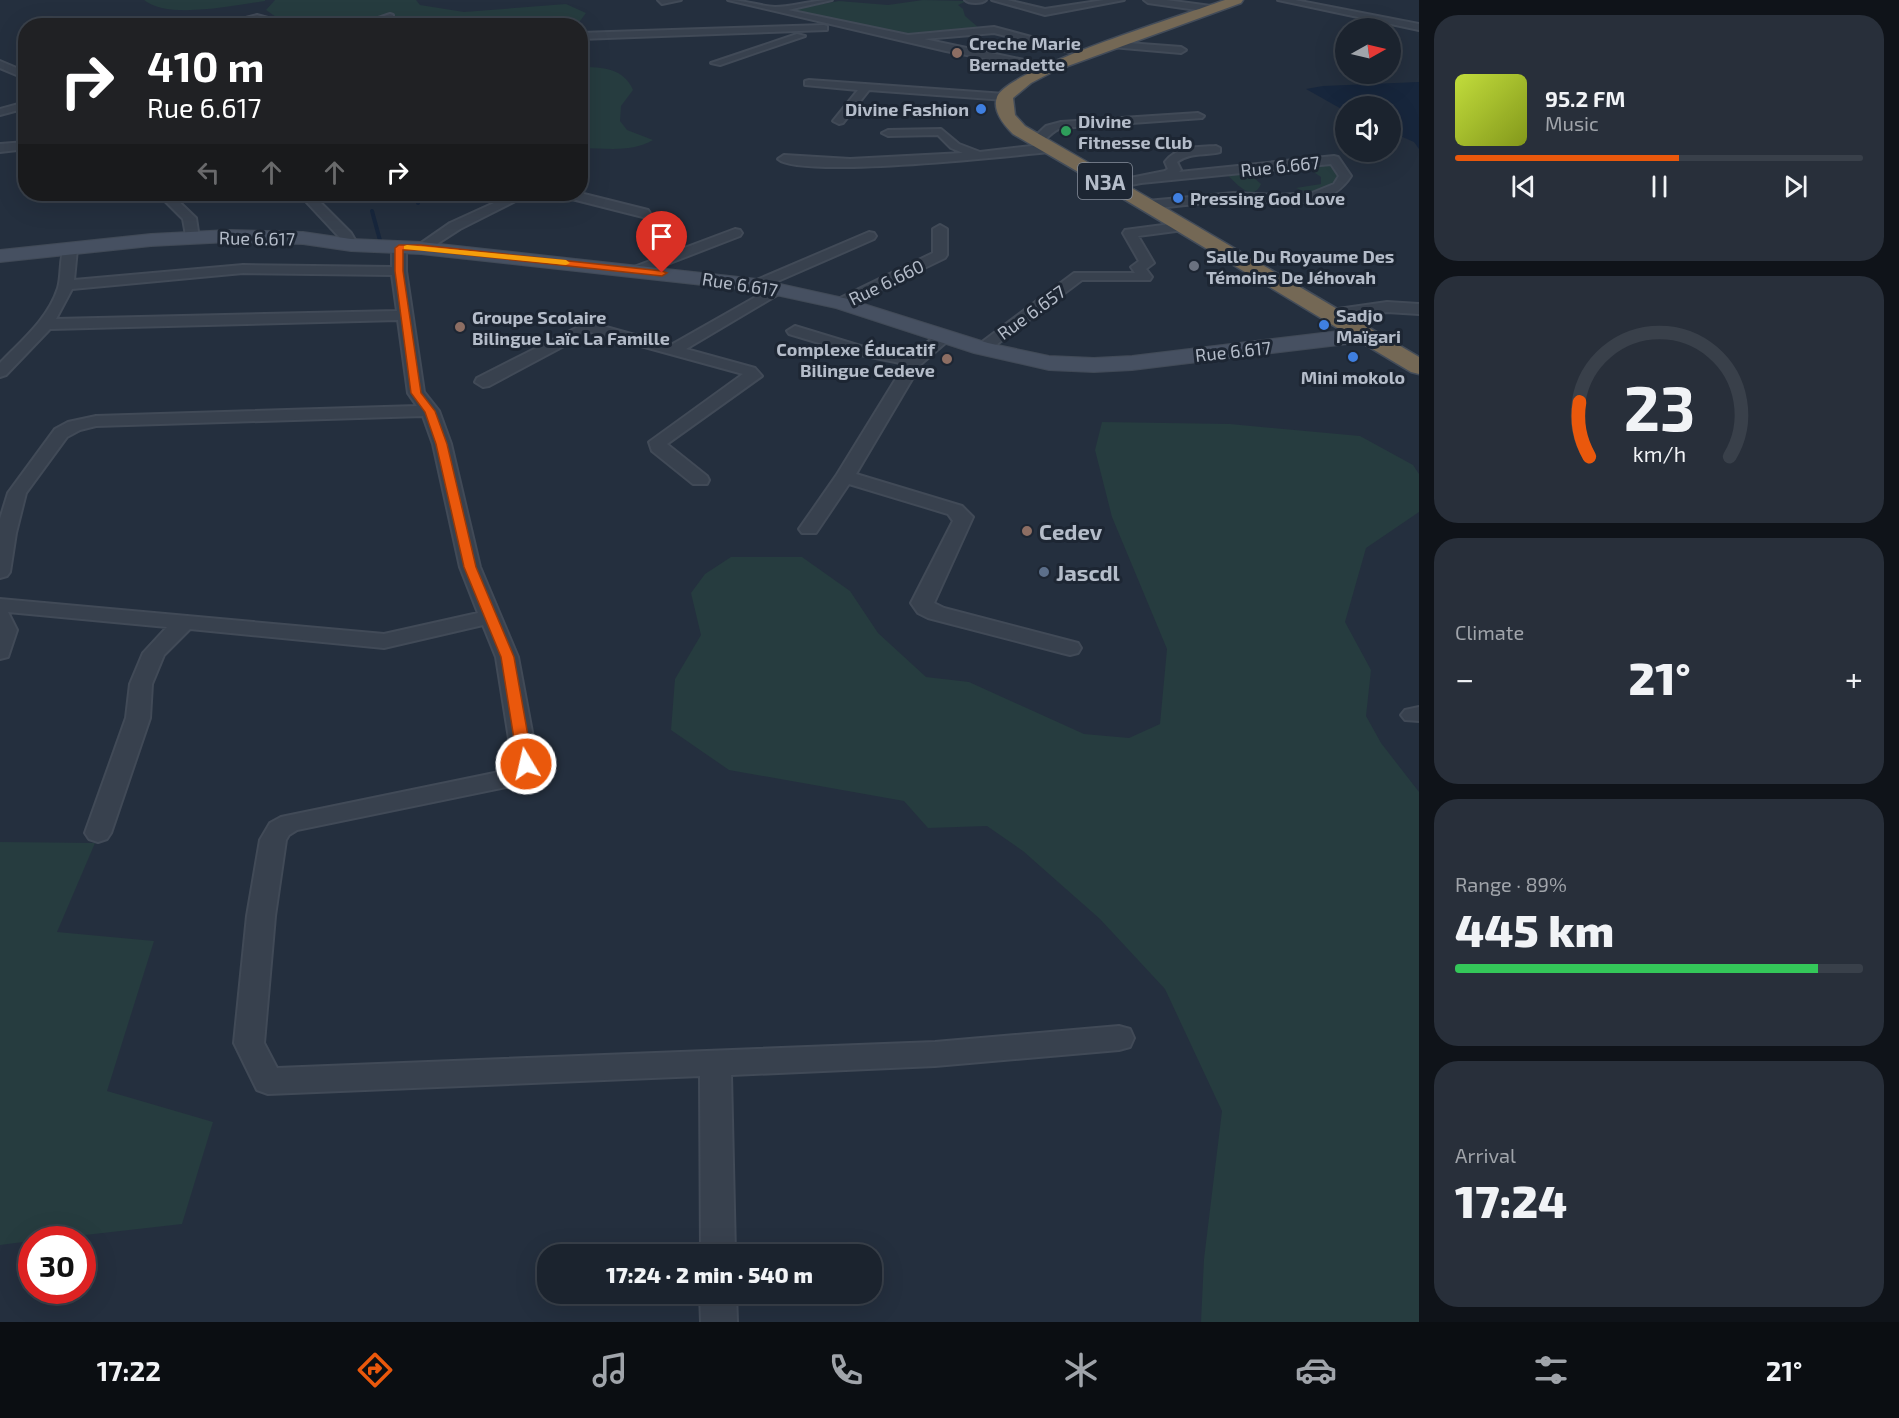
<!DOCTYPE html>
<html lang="en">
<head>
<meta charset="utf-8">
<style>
	:root { --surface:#1b232e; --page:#282f3a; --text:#f1f3f6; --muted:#a0a4aa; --line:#39404a; --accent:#ea580c }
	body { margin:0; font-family:"Exo 2",sans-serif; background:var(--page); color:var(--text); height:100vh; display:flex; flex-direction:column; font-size:22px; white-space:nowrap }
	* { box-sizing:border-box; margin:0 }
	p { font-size:20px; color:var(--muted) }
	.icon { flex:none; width:33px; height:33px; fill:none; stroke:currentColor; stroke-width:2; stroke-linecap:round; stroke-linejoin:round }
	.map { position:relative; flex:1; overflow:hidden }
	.side { display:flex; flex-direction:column; gap:15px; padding:15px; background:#0f1319; width:480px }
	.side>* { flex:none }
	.banner { position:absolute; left:18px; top:18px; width:570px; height:183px; border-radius:24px; box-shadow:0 6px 24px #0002,0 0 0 2px var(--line); background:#202124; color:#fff; overflow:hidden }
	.needle { width:39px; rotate:82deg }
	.controls { position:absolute; left:1335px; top:18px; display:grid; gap:12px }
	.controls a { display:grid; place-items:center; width:66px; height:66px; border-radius:50%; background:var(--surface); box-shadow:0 6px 24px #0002,0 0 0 2px var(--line); font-size:30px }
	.speed { position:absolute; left:18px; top:1226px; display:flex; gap:12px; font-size:30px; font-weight:700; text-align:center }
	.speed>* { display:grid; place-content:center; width:78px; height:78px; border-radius:50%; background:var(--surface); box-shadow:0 6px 24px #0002,0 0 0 2px var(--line); line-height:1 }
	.speed .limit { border:9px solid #d22; background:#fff; color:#111 }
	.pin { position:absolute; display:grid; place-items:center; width:51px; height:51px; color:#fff; margin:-62px -26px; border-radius:50% 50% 50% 0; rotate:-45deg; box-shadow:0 0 6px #0007 }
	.pin .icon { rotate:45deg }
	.me { position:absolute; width:66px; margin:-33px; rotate:351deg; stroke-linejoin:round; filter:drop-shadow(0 0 4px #0008) }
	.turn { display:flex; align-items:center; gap:21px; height:126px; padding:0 30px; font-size:27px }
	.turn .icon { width:78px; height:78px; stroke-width:2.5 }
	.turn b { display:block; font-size:42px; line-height:51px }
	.lanes { display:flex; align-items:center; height:57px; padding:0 30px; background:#0003; justify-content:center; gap:30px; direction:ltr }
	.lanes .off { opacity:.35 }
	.big { font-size:45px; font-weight:800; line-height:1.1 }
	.side .card { flex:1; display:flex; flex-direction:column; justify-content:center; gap:9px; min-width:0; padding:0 21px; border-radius:24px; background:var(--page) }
	.side .dial { align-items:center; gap:0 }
	.dial svg { height:156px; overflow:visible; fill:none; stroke:var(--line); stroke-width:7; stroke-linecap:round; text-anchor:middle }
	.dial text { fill:var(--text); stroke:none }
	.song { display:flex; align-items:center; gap:18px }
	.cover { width:72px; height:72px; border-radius:9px; background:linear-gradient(135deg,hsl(70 70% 55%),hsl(70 70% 35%)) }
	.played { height:6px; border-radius:3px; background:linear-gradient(90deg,var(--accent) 55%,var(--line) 55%) }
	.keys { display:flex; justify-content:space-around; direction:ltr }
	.heat { display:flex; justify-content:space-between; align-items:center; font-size:33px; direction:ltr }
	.charge { height:9px; border-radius:4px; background:linear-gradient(90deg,#34c759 89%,var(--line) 0) }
	.trip { position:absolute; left:537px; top:1244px; width:345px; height:60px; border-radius:24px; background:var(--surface); box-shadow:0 6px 24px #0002,0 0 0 2px var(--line); font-weight:800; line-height:60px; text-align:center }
	.menu { display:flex; height:96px; justify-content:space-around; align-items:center; background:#0b0e12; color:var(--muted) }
	.menu .icon { width:42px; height:42px }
	.menu .active { color:var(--accent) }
	.menu b { font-size:27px; color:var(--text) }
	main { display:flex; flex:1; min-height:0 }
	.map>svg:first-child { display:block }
</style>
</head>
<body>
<main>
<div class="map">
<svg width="1419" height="1322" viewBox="0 0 1419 1322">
	<rect width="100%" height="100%" fill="#242f3e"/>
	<g fill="#263c3f">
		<path d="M 144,0 L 265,0 L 265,1 C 235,5 168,20 144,0 Z"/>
		<path d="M 275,0 L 416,0 L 420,5 L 464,12 L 566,4 L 586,13 L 580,21 L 567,25 L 557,25 L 548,20 L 522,26 L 433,26 L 433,23 L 416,16 L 311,20 L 276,17 L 266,10 Z"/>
		<path d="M 923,0 L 967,1 L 958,5 L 963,9 L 965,16 L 979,28 L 929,35 L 899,34 L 798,14 L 789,10 L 839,1 L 888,5 Z"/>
		<path d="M 581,67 C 602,67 624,68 633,90 L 621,106 L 620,121 L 627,130 L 653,140 C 631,153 605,148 581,148 Z"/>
		<path d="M 1334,164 L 1341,172 L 1340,182 C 1325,189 1312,196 1296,188 L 1321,184 L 1321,177 L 1305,166 Z"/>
		<path d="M 1246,171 L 1261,184 C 1252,205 1233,179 1226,174 Z"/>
		<path d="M 1102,422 L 1230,424 L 1360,436 L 1413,465 L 1419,474 L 1419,512 L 1366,548 L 1345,622 L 1371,670 L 1366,716 L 1381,743 L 1419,792 L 1419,1322 L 1201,1322 L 1204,1259 L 1222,1111 L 1165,989 L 1100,919 L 1023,851 L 987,826 L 928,828 L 904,801 L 729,770 L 671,730 L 675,679 L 701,635 L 691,593 L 705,574 L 731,557 L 802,557 L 850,591 L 878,633 L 926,677 L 969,682 L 1084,734 L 1129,738 L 1160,724 L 1167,649 L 1112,517 L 1095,450 Z"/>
		<path d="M 0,842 L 95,843 L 57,932 L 154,941 L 107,1091 L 213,1122 L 182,1224 L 50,1239 L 32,1239 L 31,1241 L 0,1245 Z"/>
	</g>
	<path fill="#17263c" d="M 1419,82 L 1419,149 L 1414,142 L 1391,132 L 1390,106 L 1346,106 L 1345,111 L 1306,89 L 1323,86 Z"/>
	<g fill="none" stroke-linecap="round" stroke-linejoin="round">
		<g stroke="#17263c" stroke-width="4">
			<path d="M 418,203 L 419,194"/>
			<path d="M 372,211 L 381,244"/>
		</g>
		<defs>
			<g id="street">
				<path d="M 658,0 L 681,0 L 662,4 Z"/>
				<path d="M 728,0 C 744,0 759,6 775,7 C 791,7 813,0 832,0 L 788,10 L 908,35 L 994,27 L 1095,54 L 1090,57 L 994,33 L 924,39 L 1053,66 L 1054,68 L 1049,71 L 946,51 Z"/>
				<path d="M 965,0 L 986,0 C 982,4 969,4 965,0 Z"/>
				<path d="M 992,0 L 1007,0 L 1045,9 L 1104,0 L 1124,0 L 1045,15 Z"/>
				<path d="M 1144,0 L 1166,0 L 1211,6 L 1215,9 L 1211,12 L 1148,3 Z"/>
				<path d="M 1278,0 L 1295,0 L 1419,24 L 1419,30 Z"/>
				<path d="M 390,14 L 393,15 L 393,19 L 371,26 L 355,26 Z"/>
				<path d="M 257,15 L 297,26 L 278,26 L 257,21 L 234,26 L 214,26 Z"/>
				<path d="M 138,18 L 141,19 L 141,23 L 120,26 Z"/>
				<path d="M 824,25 L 827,26 L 827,30 L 580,39 L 580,33 Z"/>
				<path d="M 797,34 L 805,36 L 720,65 L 711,63 Z"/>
				<path d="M 1115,42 L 1181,47 L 1186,50 L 1181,53 L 1112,47 L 1112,43 Z"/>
				<path d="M 0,61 L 26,72 L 26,79 L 0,68 Z"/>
				<path d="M 809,80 L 1005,94 L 1010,97 L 1005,100 L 869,90 L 843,123 L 839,124 L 833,121 L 858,90 L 805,85 L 805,81 Z"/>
				<path d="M 26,102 L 26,108 L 0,115 L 0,109 Z"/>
				<path d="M 1198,113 L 1204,116 L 1202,118 L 1061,128 C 1051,131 1046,142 1036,144 L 1030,141 L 1046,126 L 1061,122 Z"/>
				<path d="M 941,129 L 959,144 L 980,152 L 1049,144 L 1055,148 L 1049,152 C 1010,156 800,179 778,159 L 784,155 L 850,159 L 963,153 L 951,148 L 938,135 L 888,136 L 882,133 L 888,130 Z"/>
				<path d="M 26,142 L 26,149 L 0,152 L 0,144 Z"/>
				<path d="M 1216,146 L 1220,148 L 1220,152 C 1205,156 1190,152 1177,162 L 1181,170 L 1179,172 L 1334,156 L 1338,157 L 1351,176 C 1326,216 1270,199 1231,201 C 1203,202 1175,207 1147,209 L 1141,205 L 1147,201 L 1234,193 L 1278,195 L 1312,193 L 1334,184 L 1339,176 L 1331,164 L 1141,183 L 1131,185 L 1130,195 L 1122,195 L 1118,183 L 1120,180 L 1165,171 L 1168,169 L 1165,162 C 1177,146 1198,147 1216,146 Z"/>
				<path d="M 580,193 L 648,210 L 650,213 L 643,217 L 564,197 L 562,194 Z"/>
				<path d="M 158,194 L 171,194 L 196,218 L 199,238 L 197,241 L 187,241 L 183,219 Z"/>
				<path d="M 299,194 L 312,194 L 351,233 L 358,245 L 356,248 L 346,248 L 340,238 Z"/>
				<path d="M 514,194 L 529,194 L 460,229 L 426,251 L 421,252 L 414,248 L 450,223 Z"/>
				<path d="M 1186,222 L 1193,226 L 1191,229 L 1138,236 L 1154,263 L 1146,269 L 1152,277 L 1150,280 L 1082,280 L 988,351 L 976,351 L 974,348 L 1074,273 L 1135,273 L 1131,267 L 1139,261 L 1123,233 L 1125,230 Z"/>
				<path d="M 940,225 L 947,229 L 947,255 L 945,258 L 846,306 L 836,306 L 834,303 L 836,300 L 933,253 L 933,229 Z"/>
				<path d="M 735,229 L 740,230 L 742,233 L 740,236 L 644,273 L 639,274 L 632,270 L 634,267 Z"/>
				<path d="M 869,232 L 874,233 L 876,236 L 874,239 L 762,288 L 757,289 L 750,285 L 752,282 Z"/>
				<path d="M 399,244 L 406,248 L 406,271 L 424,392 L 439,411 L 451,444 L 480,567 L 518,657 L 538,764 L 531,776 L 521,784 L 297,830 L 289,835 L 286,840 L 275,916 L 264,1043 L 277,1068 L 935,1042 L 1119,1026 L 1130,1029 L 1134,1038 L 1130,1047 L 1119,1050 L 935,1066 L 731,1075 L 735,1254 L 701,1254 L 700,1076 L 268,1094 L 257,1090 L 234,1043 L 247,916 L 260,840 L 270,823 L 281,817 L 504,771 L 513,764 L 496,657 L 483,625 L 384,648 L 190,629 L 164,655 L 152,684 L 150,718 L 111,833 L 107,839 L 98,842 L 89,839 L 85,833 L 126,718 L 130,684 L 143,653 L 167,627 L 8,612 L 17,630 L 8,657 L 0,659 L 0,599 L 384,634 L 478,613 L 460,567 L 433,444 L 423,416 L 96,426 L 80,430 L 67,437 L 26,493 L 16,533 L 10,572 L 7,576 L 0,578 L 0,519 L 8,493 L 55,429 L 68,422 L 96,416 L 417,406 L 408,393 L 398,320 L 50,329 L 6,375 L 0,377 L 0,363 C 22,340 48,319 58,288 C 62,275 59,258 65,246 L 75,246 L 77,249 L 74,280 L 243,265 L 392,267 L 392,248 ZM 243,273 L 392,275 L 397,311 L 56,319 L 72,289 Z"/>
				<path d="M 777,285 L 782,286 L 784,289 L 782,292 L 686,349 L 755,368 L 762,376 L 667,444 L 707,476 L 709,480 L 707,484 L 693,484 L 652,451 L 649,442 L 743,374 L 590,332 L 489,386 L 483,387 L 475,382 L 477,378 L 588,322 L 671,345 Z"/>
				<path d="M 1387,302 L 1419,304 L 1419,314 L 1387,312 L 1331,320 L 1323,315 L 1331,310 Z"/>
				<path d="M 795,326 L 864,347 L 912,356 L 938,333 L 950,333 L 952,336 L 950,339 L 921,364 L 856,474 L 962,506 L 973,517 L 934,603 L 944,608 L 1078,643 L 1081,648 L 1078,653 L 1070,655 L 1062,653 L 928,618 L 918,613 L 911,603 L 953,521 L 948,514 L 849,484 L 816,533 L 802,533 L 799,529 L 836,476 L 905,364 L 856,354 L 789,334 L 787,331 Z"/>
				<path d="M 1419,707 L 1419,721 L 1405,720 L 1401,715 L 1405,710 Z"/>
				<path d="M 700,1293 L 736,1293 L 737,1322 L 701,1322 Z"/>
			</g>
			<path id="secondary" d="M 229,230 L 303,232 L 351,239 L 421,242 L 757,279 L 848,299 L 988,343 L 1049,356 L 1094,358 L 1132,356 L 1364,328 L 1372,330 L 1375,335 L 1372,340 L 1364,342 L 1132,370 L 1094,372 L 1049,370 L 974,353 L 836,308 L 757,291 L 421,254 L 351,251 L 303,244 L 229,242 L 151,246 L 0,262 L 0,250 L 151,234 Z"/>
			<path id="highway" d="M 1225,0 L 1243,0 L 1241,3 L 1054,71 L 1031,83 L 1013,98 L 1015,115 L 1025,126 C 1157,202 1287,280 1419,357 L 1419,374 L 1411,372 C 1278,293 1147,211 1013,134 C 1004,125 992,111 997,97 C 1007,69 1190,13 1225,0 Z"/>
		</defs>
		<use href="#street" stroke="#414a57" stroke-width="4"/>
		<use href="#secondary" stroke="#414a57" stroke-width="2"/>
		<use href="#highway" stroke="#434c59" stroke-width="3"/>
		<use href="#street" fill="#38414e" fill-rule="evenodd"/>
		<use href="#secondary" fill="#465061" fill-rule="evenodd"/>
		<use href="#highway" fill="#746855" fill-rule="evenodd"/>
	</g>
	<path fill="#ea580c" stroke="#983908" stroke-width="1.5" d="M 399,245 L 421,245 L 662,271 L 667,273 L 662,276 L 421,250 L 403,250 L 403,271 L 421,393 L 435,411 L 447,444 L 476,567 L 514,657 L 533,764 L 526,769 L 518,764 L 501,657 L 464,567 L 436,444 L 425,412 L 411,393 L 395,271 L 395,248 Z"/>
	<path fill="#f59e0b" d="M 407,245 L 566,260 L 570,263 L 566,265 L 404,249 L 404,246 Z"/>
	<g fill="#8d6e63" stroke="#1d2633" stroke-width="2">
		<circle cx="957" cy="53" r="6"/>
		<circle cx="460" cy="327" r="6"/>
		<circle cx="947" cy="359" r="6"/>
		<circle cx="1027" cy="531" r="6"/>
	</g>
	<g fill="#3f7fe0" stroke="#1d2633" stroke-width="2">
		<circle cx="981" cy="109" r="6"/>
		<circle cx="1178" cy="198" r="6"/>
		<circle cx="1324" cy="325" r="6"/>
		<circle cx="1353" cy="357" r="6"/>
	</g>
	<circle fill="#2e9e5b" stroke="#1d2633" stroke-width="2" cx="1066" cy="131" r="6"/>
	<circle fill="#6b7280" stroke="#1d2633" stroke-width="2" cx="1194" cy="266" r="6"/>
	<circle fill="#5c6f8a" stroke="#1d2633" stroke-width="2" cx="1044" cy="572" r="6"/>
	<g text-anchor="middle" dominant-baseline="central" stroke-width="6" stroke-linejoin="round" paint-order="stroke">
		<g font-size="18" font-weight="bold" fill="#b4bcc9" stroke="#1d2633" text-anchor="start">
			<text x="969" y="43">Creche Marie<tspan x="969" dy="21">Bernadette</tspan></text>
			<text x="969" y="109" text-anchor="end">Divine Fashion</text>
			<text x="1078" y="121">Divine<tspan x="1078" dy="21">Fitnesse Club</tspan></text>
			<text x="1190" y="198">Pressing God Love</text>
			<text x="1206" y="256">Salle Du Royaume Des<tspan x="1206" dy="21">Témoins De Jéhovah</tspan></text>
			<text x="1336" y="315">Sadjo<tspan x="1336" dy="21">Maïgari</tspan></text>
			<text x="472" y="317">Groupe Scolaire<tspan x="472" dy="21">Bilingue Laïc La Famille</tspan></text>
			<text x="935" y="349" text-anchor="end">Complexe Éducatif<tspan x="935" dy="21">Bilingue Cedeve</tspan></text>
			<text x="1353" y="377" text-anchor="middle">Mini mokolo</text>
		</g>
		<g font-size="18" fill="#b4bcc9" stroke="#1d2633">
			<text transform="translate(1280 166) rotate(-6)">Rue 6.667</text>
			<text transform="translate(257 238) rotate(1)">Rue 6.617</text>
			<text transform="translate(886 282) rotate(-26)">Rue 6.660</text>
			<text transform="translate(740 284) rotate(9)">Rue 6.617</text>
			<text transform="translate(1031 312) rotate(-36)">Rue 6.657</text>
			<text transform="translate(1233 351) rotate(-6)">Rue 6.617</text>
		</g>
		<rect fill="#1d2633" stroke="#878f9c" stroke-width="1.5" x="1078" y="163" width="54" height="36" rx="4.5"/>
		<g font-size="21" font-weight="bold" fill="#b4bcc9">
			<text x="1105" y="181">N3A</text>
		</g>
		<g font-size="22" font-weight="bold" fill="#b4bcc9" stroke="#1d2633" text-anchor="start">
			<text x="1039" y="531">Cedev</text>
			<text x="1056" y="572">Jascdl</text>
		</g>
	</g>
</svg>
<div class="controls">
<a><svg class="needle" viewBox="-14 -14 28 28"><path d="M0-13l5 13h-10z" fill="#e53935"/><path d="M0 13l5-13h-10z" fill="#a0a4aa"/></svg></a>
<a><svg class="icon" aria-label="sound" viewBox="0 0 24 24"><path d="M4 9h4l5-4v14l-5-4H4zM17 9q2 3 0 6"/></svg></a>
</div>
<div class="speed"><div class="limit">30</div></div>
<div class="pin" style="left:662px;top:273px;background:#d93025"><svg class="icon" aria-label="arrive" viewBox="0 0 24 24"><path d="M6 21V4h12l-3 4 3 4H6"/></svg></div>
<svg class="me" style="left:526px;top:764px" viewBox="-20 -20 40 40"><circle r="17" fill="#ea580c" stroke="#fff" stroke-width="3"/><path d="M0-11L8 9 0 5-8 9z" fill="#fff"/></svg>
<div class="trip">17:24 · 2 min · 540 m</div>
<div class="banner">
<div class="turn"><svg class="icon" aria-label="right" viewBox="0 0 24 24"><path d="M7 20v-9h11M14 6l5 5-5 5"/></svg><div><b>410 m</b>Rue 6.617</div></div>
<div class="lanes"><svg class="icon off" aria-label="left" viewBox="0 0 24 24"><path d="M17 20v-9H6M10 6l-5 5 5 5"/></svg><svg class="icon off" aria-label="ahead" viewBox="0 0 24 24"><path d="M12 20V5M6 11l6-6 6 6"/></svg><svg class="icon off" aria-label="ahead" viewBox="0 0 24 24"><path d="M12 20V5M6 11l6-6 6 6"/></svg><svg class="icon" aria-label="right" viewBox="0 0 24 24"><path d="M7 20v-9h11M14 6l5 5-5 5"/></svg></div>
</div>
</div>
<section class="side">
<div class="card">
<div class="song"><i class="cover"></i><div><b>95.2 FM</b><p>Music</p></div></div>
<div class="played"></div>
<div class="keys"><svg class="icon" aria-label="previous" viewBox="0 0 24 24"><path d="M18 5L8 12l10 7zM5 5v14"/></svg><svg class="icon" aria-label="pause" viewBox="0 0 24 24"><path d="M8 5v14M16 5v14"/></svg><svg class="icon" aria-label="next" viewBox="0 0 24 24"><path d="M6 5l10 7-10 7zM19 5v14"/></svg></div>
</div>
<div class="card dial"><svg viewBox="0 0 100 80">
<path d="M14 69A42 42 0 1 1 86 69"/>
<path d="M14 69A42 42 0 0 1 9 41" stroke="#ea580c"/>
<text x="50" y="56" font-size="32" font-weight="700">23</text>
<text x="50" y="72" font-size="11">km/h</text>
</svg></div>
<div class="card"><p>Climate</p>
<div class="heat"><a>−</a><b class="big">21°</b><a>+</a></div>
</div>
<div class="card"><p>Range · 89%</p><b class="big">445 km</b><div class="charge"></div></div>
<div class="card"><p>Arrival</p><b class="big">17:24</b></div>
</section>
</main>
<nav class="menu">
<b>17:22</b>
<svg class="icon active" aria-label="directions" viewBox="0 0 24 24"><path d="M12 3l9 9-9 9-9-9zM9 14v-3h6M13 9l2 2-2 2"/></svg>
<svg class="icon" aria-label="music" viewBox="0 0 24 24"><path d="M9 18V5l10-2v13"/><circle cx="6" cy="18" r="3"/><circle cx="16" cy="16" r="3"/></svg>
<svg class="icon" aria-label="phone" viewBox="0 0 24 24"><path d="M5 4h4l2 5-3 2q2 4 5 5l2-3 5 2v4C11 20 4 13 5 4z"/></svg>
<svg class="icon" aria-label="climate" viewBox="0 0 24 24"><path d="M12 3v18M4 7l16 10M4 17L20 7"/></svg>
<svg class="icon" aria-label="car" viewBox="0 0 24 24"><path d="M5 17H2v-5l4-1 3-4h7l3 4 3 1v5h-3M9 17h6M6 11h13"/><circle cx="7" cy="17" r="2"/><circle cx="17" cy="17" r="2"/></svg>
<svg class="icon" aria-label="filters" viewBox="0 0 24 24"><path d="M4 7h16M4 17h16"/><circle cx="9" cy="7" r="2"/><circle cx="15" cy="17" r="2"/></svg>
<b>21°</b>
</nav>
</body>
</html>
